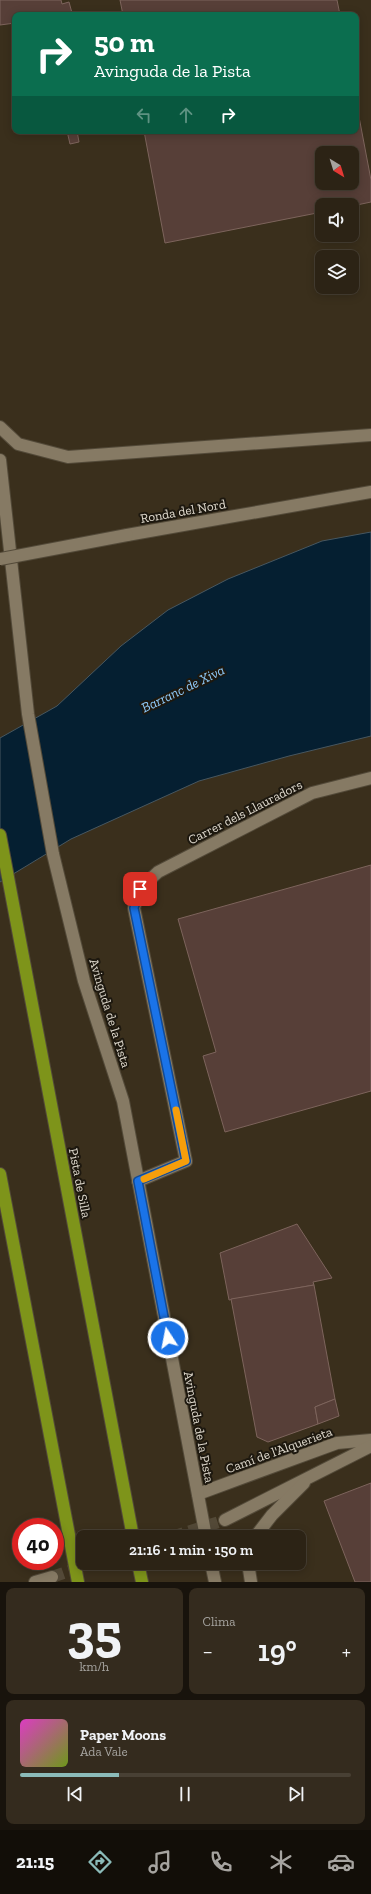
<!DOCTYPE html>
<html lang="es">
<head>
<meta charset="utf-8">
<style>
	:root { --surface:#2c2315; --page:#342b1e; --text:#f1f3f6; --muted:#a6a4a0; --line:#484034; --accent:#8bbbb9 }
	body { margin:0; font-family:"Zilla Slab",serif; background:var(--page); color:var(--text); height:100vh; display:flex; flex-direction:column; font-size:15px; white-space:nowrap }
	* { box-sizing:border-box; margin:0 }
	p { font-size:13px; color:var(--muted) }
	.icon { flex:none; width:22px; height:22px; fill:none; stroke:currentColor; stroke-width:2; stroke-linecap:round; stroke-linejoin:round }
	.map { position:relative; height:1582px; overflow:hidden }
	.drawer { display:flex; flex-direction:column; gap:6px; padding:6px; background:#18130c; flex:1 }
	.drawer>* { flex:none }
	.top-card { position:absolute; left:12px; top:12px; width:347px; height:122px; border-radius:8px; box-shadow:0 2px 10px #0003,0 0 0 1px var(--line); background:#0b6e4f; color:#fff; overflow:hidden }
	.needle { width:26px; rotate:142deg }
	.tools { position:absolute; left:315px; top:146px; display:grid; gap:8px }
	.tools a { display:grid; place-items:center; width:44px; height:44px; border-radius:8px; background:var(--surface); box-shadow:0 2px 10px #0003,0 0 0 1px var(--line); font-size:20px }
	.speed { position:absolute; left:12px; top:1518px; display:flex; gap:8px; font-size:20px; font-weight:700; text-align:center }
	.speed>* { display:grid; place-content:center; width:52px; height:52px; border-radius:50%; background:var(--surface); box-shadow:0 2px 10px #0003,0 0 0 1px var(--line); line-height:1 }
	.speed .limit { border:6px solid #d22; background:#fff; color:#111 }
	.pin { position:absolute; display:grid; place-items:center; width:34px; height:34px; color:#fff; margin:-17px; border-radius:8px; box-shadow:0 2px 6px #0006 }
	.me { position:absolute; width:44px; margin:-22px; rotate:349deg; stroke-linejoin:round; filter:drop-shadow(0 0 3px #0008) }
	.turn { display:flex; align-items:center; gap:14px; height:84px; padding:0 16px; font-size:18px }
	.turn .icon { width:52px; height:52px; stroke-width:2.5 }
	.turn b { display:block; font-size:28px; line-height:34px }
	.lanes { display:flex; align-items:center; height:38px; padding:0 16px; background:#0003; justify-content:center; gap:20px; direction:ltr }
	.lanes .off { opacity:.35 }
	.big { font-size:30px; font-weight:600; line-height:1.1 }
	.drawer .widget { flex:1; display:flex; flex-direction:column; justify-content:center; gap:6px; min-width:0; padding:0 14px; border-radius:8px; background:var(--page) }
	.drawer .dial { align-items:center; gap:0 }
	.dial b { font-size:52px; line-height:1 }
	.song { display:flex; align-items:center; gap:12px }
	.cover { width:48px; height:48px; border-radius:6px; background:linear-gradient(135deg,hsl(310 70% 55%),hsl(80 70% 35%)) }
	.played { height:4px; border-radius:2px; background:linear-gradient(90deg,var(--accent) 30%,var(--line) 30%) }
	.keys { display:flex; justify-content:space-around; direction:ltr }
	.heat { display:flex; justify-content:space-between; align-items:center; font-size:22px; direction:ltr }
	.drawer .tiles { flex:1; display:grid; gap:6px; grid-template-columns:1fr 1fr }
	.widget:last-child { grid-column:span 2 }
	.trip { position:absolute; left:76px; top:1530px; width:230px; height:40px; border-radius:8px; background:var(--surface); box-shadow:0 2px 10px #0003,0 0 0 1px var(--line); font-weight:600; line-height:40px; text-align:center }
	.dock { display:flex; height:64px; justify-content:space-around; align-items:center; background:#120e08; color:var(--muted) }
	.dock .icon { width:28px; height:28px }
	.dock .on { color:var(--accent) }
	.dock b { font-size:18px; color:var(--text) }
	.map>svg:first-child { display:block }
</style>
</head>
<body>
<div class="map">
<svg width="371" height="1582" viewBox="0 0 371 1582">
	<rect width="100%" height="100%" fill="#3a2f1c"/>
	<path fill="#051f31" stroke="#475760" d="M 371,532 L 371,736 L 289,756 L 199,781 L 71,839 L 0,882 L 0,738 L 57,706 L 121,646 L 168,610 L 228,579 L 322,541 Z"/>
	<g fill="#573f38" stroke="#7d645c" fill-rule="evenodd">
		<path d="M 0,0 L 61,0 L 62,4 L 69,2 L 72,13 L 59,15 L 15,15 L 15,23 L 0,25 Z"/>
		<path d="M 120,0 L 337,0 L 340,15 L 123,15 Z"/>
		<path d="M 356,101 L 371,180 L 371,202 L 352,206 L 322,205 L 322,212 L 165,243 L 144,131 L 356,131 ZM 322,153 L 352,153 L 352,183 L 322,183 Z"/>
		<path d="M 67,131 L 77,131 L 79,142 L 70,144 Z"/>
		<path d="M 371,865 L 371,1091 L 225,1132 L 203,1056 L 216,1052 L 178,919 Z"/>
		<path d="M 297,1224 L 332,1278 L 313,1282 L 314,1285 L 229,1300 L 220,1253 Z"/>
		<path d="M 314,1285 L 335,1399 L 315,1407 L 318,1424 L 268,1442 L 257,1437 L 231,1299 Z"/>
		<path d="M 335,1399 L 339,1416 L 318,1424 L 315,1407 Z"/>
		<path d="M 371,1483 L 371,1582 L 355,1582 L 324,1501 Z"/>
	</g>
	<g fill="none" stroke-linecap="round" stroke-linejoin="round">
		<g stroke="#534937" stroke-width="12" stroke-dasharray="12 6" stroke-linecap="butt">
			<path d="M 172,1537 L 225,1520"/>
			<path d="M 52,1577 L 93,1563"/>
		</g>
		<defs>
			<g id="minor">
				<path d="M 138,1181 L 186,1161 L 134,908 L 140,889 L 158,872 L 312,793 L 371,778"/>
				<path d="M 198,1494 L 337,1443 L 371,1440"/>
				<path d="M 225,1520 L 371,1446"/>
				<path d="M 255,1537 L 272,1515 L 304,1483"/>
				<path d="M 248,1563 L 251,1582"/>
				<path d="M 35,1582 L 52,1577"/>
			</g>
			<g id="tertiary">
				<path d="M 0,427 L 18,444 L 68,457 L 371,435"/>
				<path d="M 0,460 L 28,714 L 53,854 L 84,981 L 123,1101 L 206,1537"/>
				<path d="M 127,535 L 371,492"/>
				<path d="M 211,1563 L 215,1582"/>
			</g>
			<g id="motorway">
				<path d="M 0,835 L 133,1537"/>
				<path d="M 0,1174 L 78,1582"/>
				<path d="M 138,1563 L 142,1582"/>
			</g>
		</defs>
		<use href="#minor" stroke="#534a39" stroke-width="14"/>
		<use href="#tertiary" stroke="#534a39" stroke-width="14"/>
		<use href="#motorway" stroke="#534a39" stroke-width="14"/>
		<use href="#minor" stroke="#867a64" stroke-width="12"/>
		<use href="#tertiary" stroke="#867a64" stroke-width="12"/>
		<use href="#motorway" stroke="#7e941a" stroke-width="12"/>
		<defs>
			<path id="tertiary-bridge" d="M 0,559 L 127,535"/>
		</defs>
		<use href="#tertiary-bridge" stroke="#534a39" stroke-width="14" stroke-linecap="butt"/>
		<use href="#tertiary-bridge" stroke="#867a64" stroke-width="12"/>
	</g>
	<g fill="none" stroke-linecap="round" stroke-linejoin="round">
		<defs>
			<path id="route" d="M 140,889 L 134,908 L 186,1161 L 138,1181 L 168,1338"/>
		</defs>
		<use href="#route" stroke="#114b97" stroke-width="10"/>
		<use href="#route" stroke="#1a73e8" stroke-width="7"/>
		<path stroke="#f59e0b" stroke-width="7" d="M 144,1179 L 186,1161 L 176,1110"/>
	</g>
	<g text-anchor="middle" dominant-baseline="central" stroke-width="4" stroke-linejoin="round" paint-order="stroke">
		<g font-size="13" fill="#e0dace" stroke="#1d180f">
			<text transform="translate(183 511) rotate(-10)">Ronda del Nord</text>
			<text transform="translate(245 812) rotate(-27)">Carrer dels Llauradors</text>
			<text transform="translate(110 1013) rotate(73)">Avinguda de la Pista</text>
			<text transform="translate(80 1183) rotate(79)">Pista de Silla</text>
			<text transform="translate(199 1427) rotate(79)">Avinguda de la Pista</text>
			<text transform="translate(279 1450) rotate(-20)">Camí de l'Alquerieta</text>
		</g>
		<g font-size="14" font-style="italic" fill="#8ec9f8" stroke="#1d180f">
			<text transform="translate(183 689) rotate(-26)">Barranc de Xiva</text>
		</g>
	</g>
</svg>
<div class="tools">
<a><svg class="needle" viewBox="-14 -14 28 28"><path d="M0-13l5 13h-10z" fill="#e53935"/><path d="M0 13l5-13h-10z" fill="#a6a4a0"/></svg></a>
<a><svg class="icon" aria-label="sound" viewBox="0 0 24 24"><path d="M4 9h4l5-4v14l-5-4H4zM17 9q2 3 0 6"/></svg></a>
<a><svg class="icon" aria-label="layers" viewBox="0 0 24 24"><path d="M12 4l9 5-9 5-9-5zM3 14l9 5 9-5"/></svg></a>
</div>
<div class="speed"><div class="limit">40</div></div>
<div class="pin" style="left:140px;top:889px;background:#d93025"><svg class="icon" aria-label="arrive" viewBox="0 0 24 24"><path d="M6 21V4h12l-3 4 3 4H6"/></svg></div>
<svg class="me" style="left:168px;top:1338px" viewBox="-20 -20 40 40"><circle r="17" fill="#1a73e8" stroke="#fff" stroke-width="3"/><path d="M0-11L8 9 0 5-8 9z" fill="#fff"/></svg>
<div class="trip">21:16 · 1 min · 150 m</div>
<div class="top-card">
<div class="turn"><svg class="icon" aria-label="right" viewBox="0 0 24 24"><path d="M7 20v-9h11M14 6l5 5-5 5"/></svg><div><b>50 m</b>Avinguda de la Pista</div></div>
<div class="lanes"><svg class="icon off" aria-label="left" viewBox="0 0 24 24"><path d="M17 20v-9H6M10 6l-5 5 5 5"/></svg><svg class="icon off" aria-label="ahead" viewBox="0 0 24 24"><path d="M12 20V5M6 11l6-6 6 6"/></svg><svg class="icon" aria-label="right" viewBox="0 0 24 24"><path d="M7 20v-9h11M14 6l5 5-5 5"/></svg></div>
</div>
</div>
<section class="drawer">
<div class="tiles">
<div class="widget dial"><b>35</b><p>km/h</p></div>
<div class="widget"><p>Clima</p>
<div class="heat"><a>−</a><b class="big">19°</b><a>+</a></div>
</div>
<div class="widget">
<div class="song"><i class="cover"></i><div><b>Paper Moons</b><p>Ada Vale</p></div></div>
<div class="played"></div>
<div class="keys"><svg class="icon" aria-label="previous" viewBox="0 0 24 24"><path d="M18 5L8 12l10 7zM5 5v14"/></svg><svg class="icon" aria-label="pause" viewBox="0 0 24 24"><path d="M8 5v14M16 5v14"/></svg><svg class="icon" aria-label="next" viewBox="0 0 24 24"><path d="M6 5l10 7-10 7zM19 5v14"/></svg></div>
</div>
</div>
</section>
<nav class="dock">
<b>21:15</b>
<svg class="icon on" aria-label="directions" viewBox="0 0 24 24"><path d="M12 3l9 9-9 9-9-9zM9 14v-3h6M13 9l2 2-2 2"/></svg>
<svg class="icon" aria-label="music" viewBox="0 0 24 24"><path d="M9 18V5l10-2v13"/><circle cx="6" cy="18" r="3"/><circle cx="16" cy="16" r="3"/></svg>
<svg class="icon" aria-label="phone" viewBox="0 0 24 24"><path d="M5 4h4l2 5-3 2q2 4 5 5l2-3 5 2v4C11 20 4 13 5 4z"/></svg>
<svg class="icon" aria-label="climate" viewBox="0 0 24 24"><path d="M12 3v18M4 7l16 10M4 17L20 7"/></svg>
<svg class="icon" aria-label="car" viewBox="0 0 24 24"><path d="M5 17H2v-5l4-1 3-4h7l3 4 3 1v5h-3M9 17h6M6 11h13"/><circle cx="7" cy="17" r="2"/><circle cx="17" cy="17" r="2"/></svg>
</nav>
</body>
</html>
